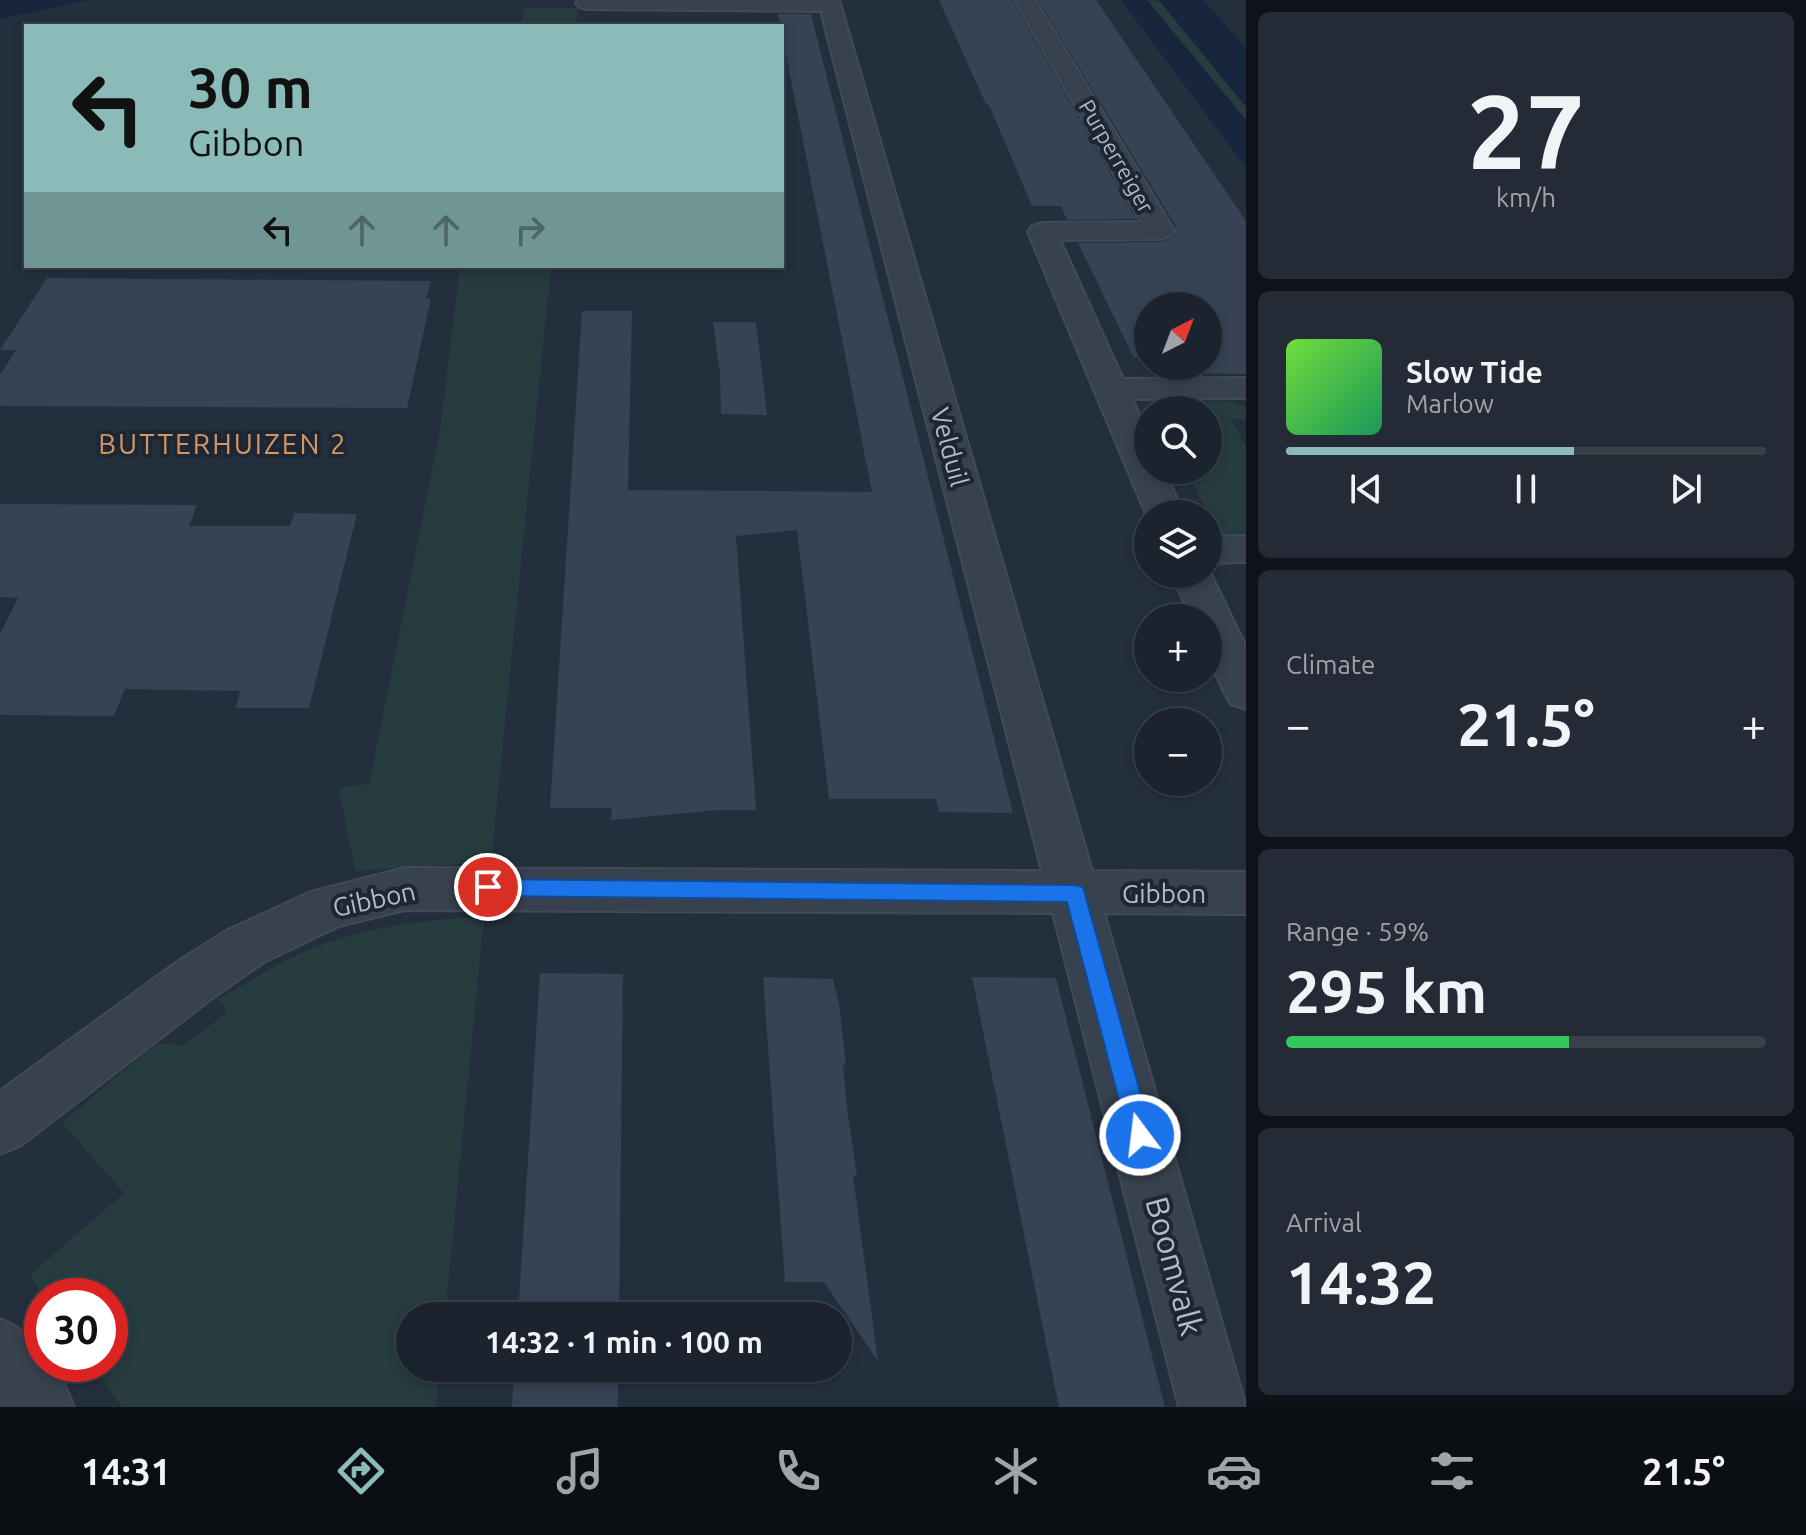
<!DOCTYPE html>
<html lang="en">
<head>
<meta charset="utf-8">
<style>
	:root { --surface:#1b232e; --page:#242b36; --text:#f1f3f6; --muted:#a0a4aa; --line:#39404a; --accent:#8bbbb9 }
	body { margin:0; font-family:Ubuntu,sans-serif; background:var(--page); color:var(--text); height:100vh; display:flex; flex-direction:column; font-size:30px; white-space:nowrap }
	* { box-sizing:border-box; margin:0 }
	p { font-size:26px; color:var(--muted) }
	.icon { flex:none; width:44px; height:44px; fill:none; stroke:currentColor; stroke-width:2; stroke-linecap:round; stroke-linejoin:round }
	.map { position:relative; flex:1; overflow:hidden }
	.sheet { display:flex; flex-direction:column; gap:12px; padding:12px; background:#0f1319; width:560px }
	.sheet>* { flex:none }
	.top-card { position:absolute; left:24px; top:24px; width:760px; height:244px; border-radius:0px; box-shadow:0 4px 12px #0003,0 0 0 2px var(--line); background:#8bbbb9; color:#111; overflow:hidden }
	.needle { width:52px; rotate:42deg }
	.fabs { position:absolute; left:1134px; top:292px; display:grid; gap:16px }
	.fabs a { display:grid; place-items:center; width:88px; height:88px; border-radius:50%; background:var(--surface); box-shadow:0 4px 12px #0003,0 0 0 2px var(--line); font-size:40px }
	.speed { position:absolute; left:24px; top:1278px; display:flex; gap:16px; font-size:40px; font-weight:700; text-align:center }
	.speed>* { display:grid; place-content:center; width:104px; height:104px; border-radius:50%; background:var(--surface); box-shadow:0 4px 12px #0003,0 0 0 2px var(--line); line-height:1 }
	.speed .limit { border:12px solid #d22; background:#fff; color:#111 }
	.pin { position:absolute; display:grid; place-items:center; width:68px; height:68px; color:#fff; margin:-34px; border:4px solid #fff; border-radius:50%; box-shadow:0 2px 8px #0007 }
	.me { position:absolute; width:88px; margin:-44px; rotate:345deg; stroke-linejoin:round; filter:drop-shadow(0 0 6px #0008) }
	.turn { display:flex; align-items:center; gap:28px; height:168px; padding:0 32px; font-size:36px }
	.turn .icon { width:104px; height:104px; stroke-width:2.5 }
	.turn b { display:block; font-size:56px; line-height:68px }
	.lanes { display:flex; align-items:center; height:76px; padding:0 32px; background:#0003; justify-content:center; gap:40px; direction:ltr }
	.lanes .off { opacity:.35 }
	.big { font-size:60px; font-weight:700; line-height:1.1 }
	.sheet .widget { flex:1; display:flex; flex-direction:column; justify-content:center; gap:12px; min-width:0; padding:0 28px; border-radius:12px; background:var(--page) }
	.sheet .dial { align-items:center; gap:0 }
	.dial b { font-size:104px; line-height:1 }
	.song { display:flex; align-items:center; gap:24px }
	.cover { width:96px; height:96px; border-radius:12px; background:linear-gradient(135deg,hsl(100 70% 55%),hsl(150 70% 35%)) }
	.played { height:8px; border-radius:4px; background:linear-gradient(90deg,var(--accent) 60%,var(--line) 60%) }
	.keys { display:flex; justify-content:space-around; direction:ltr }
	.heat { display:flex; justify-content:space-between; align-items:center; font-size:44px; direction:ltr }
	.charge { height:12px; border-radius:6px; background:linear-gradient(90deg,#34c759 59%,var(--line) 0) }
	.trip { position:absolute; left:396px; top:1302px; width:456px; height:80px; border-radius:40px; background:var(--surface); box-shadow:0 4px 12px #0003,0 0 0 2px var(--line); font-weight:700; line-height:80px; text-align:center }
	.tabs { display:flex; height:128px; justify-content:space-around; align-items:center; background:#0b0e12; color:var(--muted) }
	.tabs .icon { width:56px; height:56px }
	.tabs .active { color:var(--accent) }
	.tabs b { font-size:36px; color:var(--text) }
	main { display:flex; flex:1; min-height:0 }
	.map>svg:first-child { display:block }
</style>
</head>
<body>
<main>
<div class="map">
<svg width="1246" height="1407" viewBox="0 0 1246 1407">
	<rect width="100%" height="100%" fill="#242f3e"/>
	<g fill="#263c3f">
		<path d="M 1147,0 L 1161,3 L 1246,107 L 1246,120 Z"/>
		<path d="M 526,8 L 578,8 L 576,26 L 520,26 Z"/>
		<path d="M 460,266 L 551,266 L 491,862 L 355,871 L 339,788 L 369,784 L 440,431 Z"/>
		<path d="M 1154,401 L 1232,402 L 1246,407 L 1246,419 L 1231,419 L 1246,447 L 1246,543 L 1222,542 L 1187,470 L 1208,470 L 1208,410 L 1158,410 Z"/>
		<path d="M 484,917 L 445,1316 L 410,1316 L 410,1368 L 439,1368 L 436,1407 L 122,1407 L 92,1364 L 110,1364 L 110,1296 L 44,1296 L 30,1275 L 124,1193 L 62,1123 L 156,1044 L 184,1045 L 228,1012 L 218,1000 C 251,980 285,958 321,945 C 374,926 429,919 484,917 Z"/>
	</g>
	<g fill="#17263c">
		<path d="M 0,0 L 89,0 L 0,19 Z"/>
		<path d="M 1121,0 L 1147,0 L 1246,120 L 1246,168 Z"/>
		<path d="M 1159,0 L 1203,0 L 1246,48 L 1246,107 Z"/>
	</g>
	<g fill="#364354">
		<path d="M 939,0 L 1012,0 L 1136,219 L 1067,220 L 1061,206 L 1032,206 L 989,105 L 985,102 Z"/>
		<path d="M 1038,0 L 1096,0 L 1246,221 L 1246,374 L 1158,373 L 1155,366 L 1208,366 L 1208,306 L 1148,306 L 1148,358 L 1134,358 L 1078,243 L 1161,242 L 1172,238 L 1177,228 Z"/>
		<path d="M 778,14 L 811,14 L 1013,813 L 939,812 L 936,799 L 829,799 L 797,530 L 736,536 L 756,810 L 719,810 L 611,820 L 612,808 L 550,808 L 582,311 L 632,311 L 628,490 L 872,492 Z"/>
		<path d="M 47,278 L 431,281 L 426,298 L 431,298 L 407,408 L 0,406 L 0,375 L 16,350 L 0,350 Z"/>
		<path d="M 713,322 L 756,322 L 767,415 L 721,414 L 720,374 Z"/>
		<path d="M 0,504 L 197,505 L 189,526 L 290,526 L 294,513 L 357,514 L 309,708 L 236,708 L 240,691 L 125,689 L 114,716 L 0,715 L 0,634 L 18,598 L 0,597 Z"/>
		<path d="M 540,973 L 623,974 L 619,1316 L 518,1316 Z"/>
		<path d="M 763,977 L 833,979 L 839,1004 L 846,1065 L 843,1065 L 847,1108 L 857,1176 L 853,1176 L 878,1361 L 824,1282 L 785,1282 Z"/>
		<path d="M 972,977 L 1056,978 L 1165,1407 L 1059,1407 Z"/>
		<path d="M 514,1368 L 618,1368 L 618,1407 L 512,1407 Z"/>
	</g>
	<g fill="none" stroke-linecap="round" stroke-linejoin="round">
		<defs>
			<g id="minor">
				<path d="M 579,0 L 839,0 L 1092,871 L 1246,872 L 1246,914 L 1104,913 L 1246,1407 L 1179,1407 L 1053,913 L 405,910 L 339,926 L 264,962 L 215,996 L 20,1146 L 0,1154 L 0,1091 L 177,962 L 228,930 L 311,892 L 405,868 L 1042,871 L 821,11 L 587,9 L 580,7 L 576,3 Z"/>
				<path d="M 1015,0 L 1035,0 L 1174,230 L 1170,236 L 1160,239 L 1060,240 L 1123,379 L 1246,378 L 1246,398 L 1132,399 L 1148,435 L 1148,470 L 1164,470 L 1184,514 L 1148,514 L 1148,517 L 1146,514 L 1028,232 L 1032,226 L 1042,223 L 1141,222 Z"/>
				<path d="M 1246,536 L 1246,562 L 1208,563 L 1208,537 Z"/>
				<path d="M 1208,568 L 1246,647 L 1246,709 L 1231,704 C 1211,670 1208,657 1208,618 L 1191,618 L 1172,574 L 1208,574 Z"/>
				<path d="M 0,1319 C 19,1327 42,1340 42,1364 L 49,1364 L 64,1383 L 74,1407 L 0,1407 Z"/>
			</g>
		</defs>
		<use href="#minor" stroke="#414a57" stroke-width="4"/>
		<use href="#minor" fill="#38414e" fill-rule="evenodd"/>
	</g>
	<path fill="#1a73e8" stroke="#114b97" stroke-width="2" d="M 488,879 L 1075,885 L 1083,887 L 1152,1135 L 1149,1143 L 1140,1147 L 1132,1143 L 1128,1135 L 1067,902 L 488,896 L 480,893 L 477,887 L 480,881 Z"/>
	<g text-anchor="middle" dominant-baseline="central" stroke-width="8" stroke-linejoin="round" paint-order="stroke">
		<g font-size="22" fill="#b4bcc9" stroke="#1d2633">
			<text transform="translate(1117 156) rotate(60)">Purperreiger</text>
		</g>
		<g font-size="26" fill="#b4bcc9" stroke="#1d2633">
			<text transform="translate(950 447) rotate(75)">Velduil</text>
			<text x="1164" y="893">Gibbon</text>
			<text transform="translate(374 899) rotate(-12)">Gibbon</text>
		</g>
		<g font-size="28" letter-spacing="2" fill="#d59563" stroke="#1d2633">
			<text x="223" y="443">BUTTERHUIZEN 2</text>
		</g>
		<g font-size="32" fill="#b4bcc9" stroke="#1d2633">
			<text transform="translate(1175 1266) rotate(75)">Boomvalk</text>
		</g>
	</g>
</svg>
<div class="fabs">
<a><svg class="needle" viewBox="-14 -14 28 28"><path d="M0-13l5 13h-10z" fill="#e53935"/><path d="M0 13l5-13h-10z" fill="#a0a4aa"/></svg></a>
<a><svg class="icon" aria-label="search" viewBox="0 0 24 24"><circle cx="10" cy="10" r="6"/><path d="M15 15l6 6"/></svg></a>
<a><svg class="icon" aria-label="layers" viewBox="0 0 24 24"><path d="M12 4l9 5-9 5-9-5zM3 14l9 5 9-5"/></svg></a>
<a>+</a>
<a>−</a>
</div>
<div class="speed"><div class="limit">30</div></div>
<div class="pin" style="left:488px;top:887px;background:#d93025"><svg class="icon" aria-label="arrive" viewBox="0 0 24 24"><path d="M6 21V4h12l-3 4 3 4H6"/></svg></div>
<svg class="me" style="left:1140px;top:1135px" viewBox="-20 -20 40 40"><circle r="17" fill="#1a73e8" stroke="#fff" stroke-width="3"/><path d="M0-11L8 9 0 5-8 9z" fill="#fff"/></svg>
<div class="trip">14:32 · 1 min · 100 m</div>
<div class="top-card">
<div class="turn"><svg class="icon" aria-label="left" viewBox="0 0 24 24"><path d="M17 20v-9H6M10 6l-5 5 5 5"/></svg><div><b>30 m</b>Gibbon</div></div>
<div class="lanes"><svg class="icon" aria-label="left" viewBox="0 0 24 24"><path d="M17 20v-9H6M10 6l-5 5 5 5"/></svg><svg class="icon off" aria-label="ahead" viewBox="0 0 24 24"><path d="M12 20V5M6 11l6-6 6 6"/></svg><svg class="icon off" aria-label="ahead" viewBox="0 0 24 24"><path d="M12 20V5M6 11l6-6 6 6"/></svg><svg class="icon off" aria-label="right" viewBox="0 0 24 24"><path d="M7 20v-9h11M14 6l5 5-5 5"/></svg></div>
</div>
</div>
<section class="sheet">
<div class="widget dial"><b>27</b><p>km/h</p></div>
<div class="widget">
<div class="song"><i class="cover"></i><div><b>Slow Tide</b><p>Marlow</p></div></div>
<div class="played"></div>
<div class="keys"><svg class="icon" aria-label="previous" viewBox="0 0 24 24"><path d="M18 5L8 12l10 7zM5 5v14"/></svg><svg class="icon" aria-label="pause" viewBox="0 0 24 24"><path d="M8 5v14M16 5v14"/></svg><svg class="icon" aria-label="next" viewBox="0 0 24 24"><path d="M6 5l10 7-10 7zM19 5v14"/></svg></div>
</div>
<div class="widget"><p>Climate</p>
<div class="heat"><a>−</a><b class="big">21.5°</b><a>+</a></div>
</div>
<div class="widget"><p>Range · 59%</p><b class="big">295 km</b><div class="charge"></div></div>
<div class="widget"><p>Arrival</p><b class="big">14:32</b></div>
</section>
</main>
<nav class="tabs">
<b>14:31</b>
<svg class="icon active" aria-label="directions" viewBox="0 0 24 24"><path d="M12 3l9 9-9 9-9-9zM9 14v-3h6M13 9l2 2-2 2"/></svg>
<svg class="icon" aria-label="music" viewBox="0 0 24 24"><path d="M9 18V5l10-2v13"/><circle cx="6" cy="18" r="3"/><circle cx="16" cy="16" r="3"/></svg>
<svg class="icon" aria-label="phone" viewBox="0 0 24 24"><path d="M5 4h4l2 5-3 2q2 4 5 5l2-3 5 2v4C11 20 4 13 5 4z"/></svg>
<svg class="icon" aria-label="climate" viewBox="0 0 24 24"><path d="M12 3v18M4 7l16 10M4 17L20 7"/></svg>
<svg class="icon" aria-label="car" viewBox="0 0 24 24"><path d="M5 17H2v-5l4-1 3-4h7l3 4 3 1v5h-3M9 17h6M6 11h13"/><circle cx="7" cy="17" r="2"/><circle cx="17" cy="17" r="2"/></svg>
<svg class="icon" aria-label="filters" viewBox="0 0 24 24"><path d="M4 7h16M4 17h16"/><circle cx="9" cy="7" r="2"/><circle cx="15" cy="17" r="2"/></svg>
<b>21.5°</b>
</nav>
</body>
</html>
